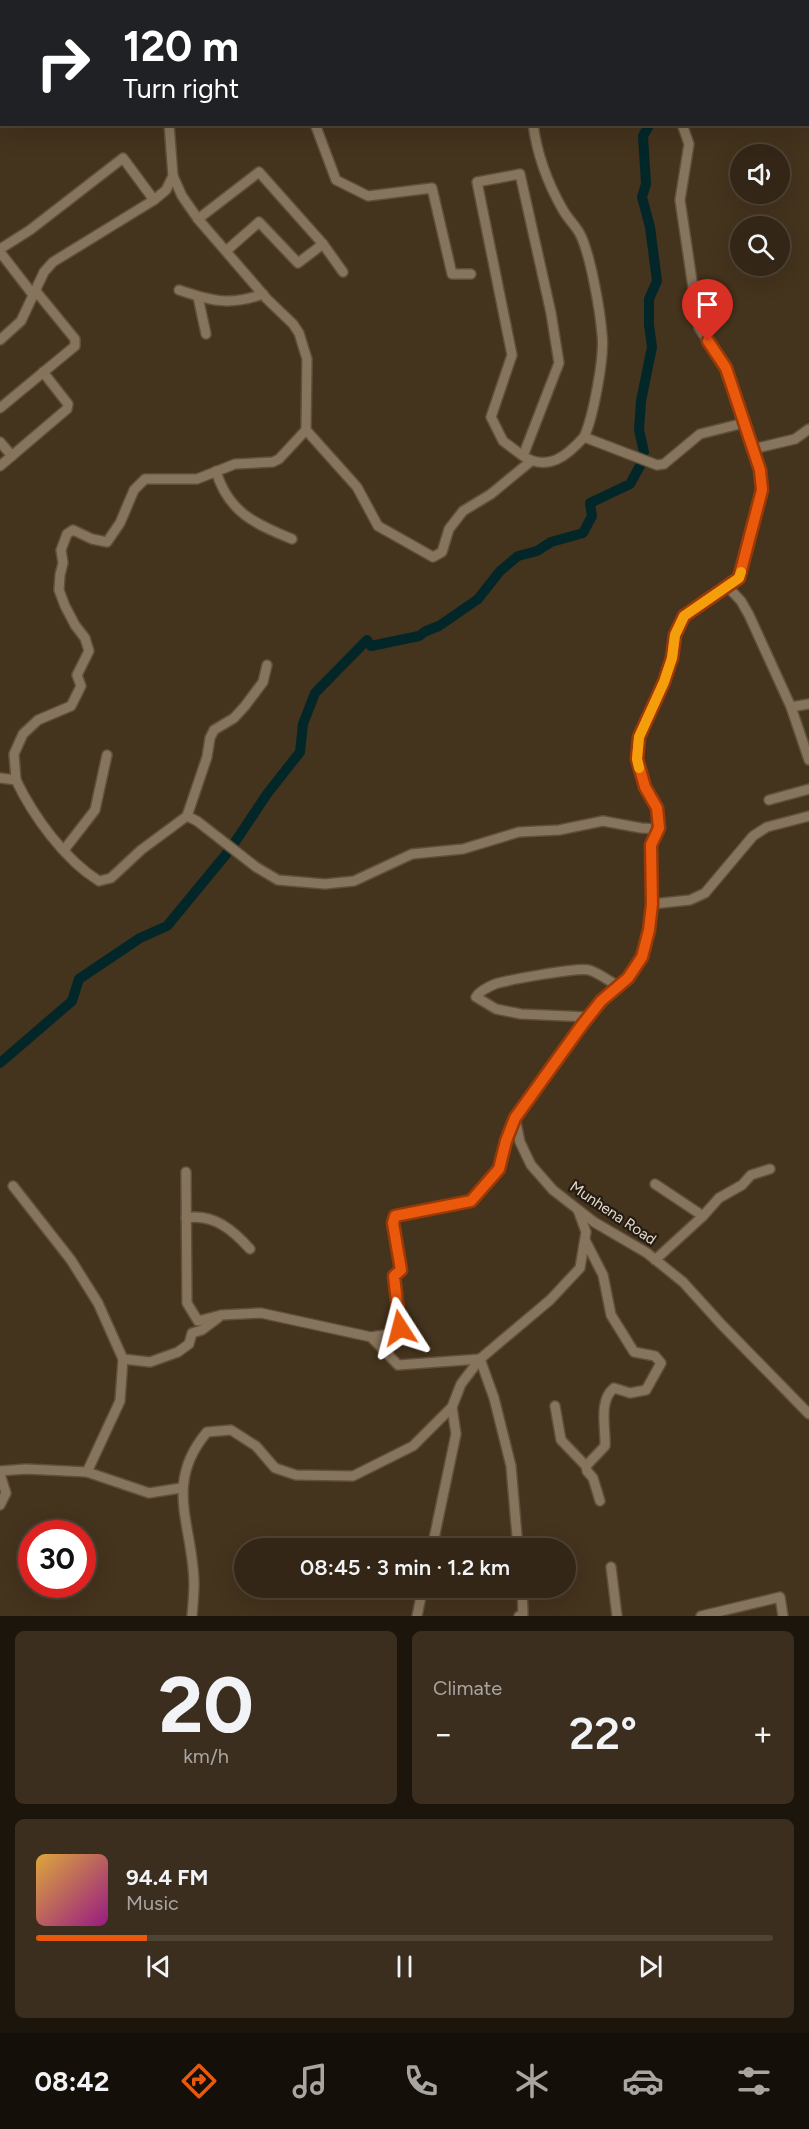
<!DOCTYPE html>
<html lang="en">
<head>
<meta charset="utf-8">
<style>
	:root { --surface:#332616; --page:#3b2e1f; --text:#f1f3f6; --muted:#a9a5a1; --line:#4e4335; --accent:#ea580c }
	body { margin:0; font-family:Figtree,sans-serif; background:var(--page); color:var(--text); height:100vh; display:flex; flex-direction:column; font-size:22px; white-space:nowrap }
	* { box-sizing:border-box; margin:0 }
	p { font-size:20px; color:var(--muted) }
	.icon { flex:none; width:33px; height:33px; fill:none; stroke:currentColor; stroke-width:2; stroke-linecap:round; stroke-linejoin:round }
	.map { position:relative; height:1616px; overflow:hidden }
	.sheet { display:flex; flex-direction:column; gap:15px; padding:15px; background:#1c150c; flex:1 }
	.sheet>* { flex:none }
	.top-card { position:absolute; left:0px; top:0px; width:810px; height:126px; box-shadow:0 6px 24px #0002,0 0 0 2px var(--line); background:#202124; color:#fff; overflow:hidden }
	.controls { position:absolute; left:730px; top:144px; display:grid; gap:12px }
	.controls a { display:grid; place-items:center; width:60px; height:60px; border-radius:50%; background:var(--surface); box-shadow:0 6px 24px #0002,0 0 0 2px var(--line); font-size:30px }
	.speed { position:absolute; left:18px; top:1520px; display:flex; gap:12px; font-size:30px; font-weight:700; text-align:center }
	.speed>* { display:grid; place-content:center; width:78px; height:78px; border-radius:50%; background:var(--surface); box-shadow:0 6px 24px #0002,0 0 0 2px var(--line); line-height:1 }
	.speed .limit { border:9px solid #d22; background:#fff; color:#111 }
	.pin { position:absolute; display:grid; place-items:center; width:51px; height:51px; color:#fff; margin:-62px -26px; border-radius:50% 50% 50% 0; rotate:-45deg; box-shadow:0 0 6px #0007 }
	.pin .icon { rotate:45deg }
	.me { position:absolute; width:66px; margin:-33px; rotate:351deg; stroke-linejoin:round; filter:drop-shadow(0 0 4px #0008) }
	.turn { display:flex; align-items:center; gap:21px; height:126px; padding:0 24px; font-size:27px }
	.turn .icon { width:78px; height:78px; stroke-width:2.5 }
	.turn b { display:block; font-size:42px; line-height:51px }
	.big { font-size:45px; font-weight:600; line-height:1.1 }
	.sheet .tile { flex:1; display:flex; flex-direction:column; justify-content:center; gap:9px; min-width:0; padding:0 21px; border-radius:9px; background:var(--page) }
	.sheet .dial { align-items:center; gap:0 }
	.dial b { font-size:78px; line-height:1 }
	.song { display:flex; align-items:center; gap:18px }
	.cover { width:72px; height:72px; border-radius:9px; background:linear-gradient(135deg,hsl(40 70% 55%),hsl(310 70% 35%)) }
	.played { height:6px; border-radius:3px; background:linear-gradient(90deg,var(--accent) 15%,var(--line) 15%) }
	.keys { display:flex; justify-content:space-around; direction:ltr }
	.heat { display:flex; justify-content:space-between; align-items:center; font-size:33px; direction:ltr }
	.sheet .tiles { flex:1; display:grid; gap:15px; grid-template-columns:1fr 1fr }
	.tile:last-child { grid-column:span 2 }
	.trip { position:absolute; left:234px; top:1538px; width:342px; height:60px; border-radius:30px; background:var(--surface); box-shadow:0 6px 24px #0002,0 0 0 2px var(--line); font-weight:600; line-height:60px; text-align:center }
	.menu { display:flex; height:96px; justify-content:space-around; align-items:center; background:#140f09; color:var(--muted) }
	.menu .icon { width:42px; height:42px }
	.menu .selected { color:var(--accent) }
	.menu b { font-size:27px; color:var(--text) }
	.map>svg:first-child { display:block }
</style>
</head>
<body>
<div class="map">
<svg width="809" height="1616" viewBox="0 0 809 1616">
	<rect width="100%" height="100%" fill="#44331d"/>
	<g fill="none" stroke-linecap="round" stroke-linejoin="round">
		<g stroke="#032729" stroke-width="10">
			<path d="M 644,452 L 639,430 L 641,401 L 652,347 L 649,325 L 649,299 L 657,281 L 650,227 L 642,197 L 646,184 L 643,136 L 650,124"/>
			<path d="M 233,845 L 267,794 L 300,752 L 303,724 L 315,693 L 367,640 L 371,646 L 419,636 L 426,631 L 439,626 L 478,599 L 500,571 L 518,556 L 537,551 L 551,542 L 583,533 L 592,516 L 590,503 L 630,484 L 641,464"/>
			<path d="M 0,1063 L 72,1001 L 79,979 L 140,938 L 167,926 L 228,852"/>
		</g>
		<defs>
			<g id="minor">
				<path d="M 287,0 L 287,2"/>
				<path d="M 327,0 L 328,2"/>
				<path d="M 652,0 L 652,2"/>
				<path d="M 172,2 L 172,0"/>
				<path d="M 169,124 L 173,176 L 182,196 L 198,219 L 267,299 L 293,324 L 299,333 L 307,359 L 306,430 L 357,487 L 378,526 L 433,557 L 442,552 L 449,529 L 463,511 L 491,494 L 531,461"/>
				<path d="M 315,124 L 336,180 L 368,196 L 432,188 L 452,274 L 471,274"/>
				<path d="M 533,124 C 537,154 548,184 563,210 C 568,219 577,227 581,236 C 591,258 600,310 602,334 C 605,356 593,418 584,437"/>
				<path d="M 682,124 L 689,144 L 680,200 L 699,328 L 726,368 L 760,470 L 762,490 L 739,578 L 684,616 L 675,635 L 672,658 L 664,682 L 639,737 L 637,759 L 645,787 L 657,808 L 659,829 L 651,845 L 652,904 L 649,930 L 642,957 L 628,978 L 601,1001 L 582,1025 L 515,1118 L 520,1142 L 531,1165 L 553,1190 L 594,1222 L 647,1253 L 683,1282 L 722,1325 L 809,1414"/>
				<path d="M 198,219 L 259,172 L 323,244 L 343,272"/>
				<path d="M 0,249 L 30,230 L 123,158 L 154,200"/>
				<path d="M 226,251 L 259,222 L 298,263 L 323,244"/>
				<path d="M 0,252 L 34,296"/>
				<path d="M 179,290 C 211,301 230,306 263,294"/>
				<path d="M 198,297 L 206,334"/>
				<path d="M 0,340 L 21,321 L 44,272 L 53,262 L 154,200 L 166,190 L 173,176"/>
				<path d="M 0,408 L 75,346 L 75,339 L 35,290"/>
				<path d="M 0,442 L 12,456"/>
				<path d="M 753,449 L 795,439 L 809,429"/>
				<path d="M 523,456 L 503,441 L 491,417 L 512,355 L 477,182 L 520,174 L 551,313 L 559,363 L 523,456 C 548,472 567,456 584,437 L 657,465 L 664,464 L 700,434 L 744,423"/>
				<path d="M 0,466 L 67,409 L 68,404 L 43,372"/>
				<path d="M 216,471 C 228,512 255,524 292,539"/>
				<path d="M 727,586 L 741,601 L 749,615 L 791,707 L 809,760"/>
				<path d="M 791,707 L 809,704"/>
				<path d="M 0,778 L 16,780 C 33,816 65,860 99,881 L 111,878 L 141,850 L 187,816 L 197,821 L 256,867 L 278,880 L 325,884 L 354,881 L 412,854 L 463,849 L 519,832 L 559,830 L 603,821 L 641,828 L 659,829"/>
				<path d="M 16,780 L 14,754 L 23,734 L 38,720 L 71,706 L 81,686 L 77,675 L 89,651 L 85,638 L 75,625 L 65,606 L 59,590 L 60,575 L 63,563 L 61,550 L 67,534 L 73,530 L 92,539 L 107,542 L 120,523 L 134,490 L 145,479 L 197,479 L 235,464 L 273,462 L 279,459 L 306,430"/>
				<path d="M 769,800 L 809,789"/>
				<path d="M 187,816 L 207,757 L 210,738 L 214,730 L 234,718 L 245,706 L 263,682 L 267,665"/>
				<path d="M 64,850 L 95,810 L 107,755"/>
				<path d="M 652,904 L 690,900 L 705,893 L 753,836 L 767,827 L 809,816"/>
				<path d="M 589,1017 L 521,1014 L 496,1009 L 476,997 C 479,991 488,987 495,984 C 508,980 578,967 589,970 C 599,973 609,981 618,986"/>
				<path d="M 186,1172 L 187,1303 L 198,1321 L 221,1315 L 261,1313 L 371,1337 L 398,1365 L 480,1359 L 494,1398 L 511,1466 L 518,1548"/>
				<path d="M 655,1184 L 703,1216"/>
				<path d="M 13,1186 L 71,1260 L 98,1303 L 123,1359 L 120,1401 L 87,1472"/>
				<path d="M 186,1218 C 213,1213 233,1230 250,1249"/>
				<path d="M 585,1240 L 603,1275 L 611,1315 L 634,1352 L 655,1356 L 661,1363 L 646,1390 L 630,1393 L 614,1388 C 598,1401 606,1428 605,1446 L 586,1466 L 587,1471 L 593,1478 L 600,1501"/>
				<path d="M 655,1260 L 703,1216 L 719,1198 L 742,1185 L 751,1175 L 770,1169"/>
				<path d="M 371,1337 L 397,1333 L 400,1328 L 394,1276 L 401,1270 L 393,1223 L 395,1216 L 471,1201 L 499,1169 L 506,1141 L 515,1118"/>
				<path d="M 123,1359 L 150,1362 L 178,1352 L 189,1344 L 192,1333 L 202,1330 L 218,1318"/>
				<path d="M 555,1406 L 561,1440 L 586,1466"/>
				<path d="M 0,1471 L 26,1469 L 87,1472 L 149,1493 L 181,1488"/>
				<path d="M 0,1474 L 6,1493 L 0,1505"/>
				<path d="M 432,1548 L 456,1434 L 452,1407"/>
				<path d="M 611,1567 L 617,1616"/>
				<path d="M 192,1616 C 193,1605 194,1594 194,1583 C 193,1525 163,1484 207,1432 L 231,1430 L 256,1446 L 275,1468 L 296,1475 L 353,1476 L 413,1446 L 452,1407 L 461,1384 L 480,1359 L 550,1300 L 580,1268 L 586,1232 L 578,1210"/>
				<path d="M 417,1616 L 423,1587"/>
				<path d="M 519,1616 L 523,1614 L 522,1587"/>
				<path d="M 701,1616 L 780,1597 L 783,1616"/>
			</g>
		</defs>
		<use href="#minor" stroke="#5f503c" stroke-width="12"/>
		<use href="#minor" stroke="#87745c" stroke-width="9"/>
	</g>
	<g fill="none" stroke-linecap="round" stroke-linejoin="round">
		<defs>
			<path id="route" d="M 400,1328 L 394,1276 L 401,1270 L 393,1223 L 395,1216 L 471,1201 L 499,1169 L 506,1141 L 515,1118 L 582,1025 L 601,1001 L 628,978 L 642,957 L 649,930 L 652,904 L 651,845 L 659,828 L 657,808 L 645,787 L 637,759 L 639,737 L 664,682 L 672,658 L 675,635 L 684,616 L 739,578 L 762,490 L 760,470 L 726,368 L 708,341"/>
		</defs>
		<use href="#route" stroke="#983908" stroke-width="15"/>
		<use href="#route" stroke="#ea580c" stroke-width="10"/>
		<path stroke="#f59e0b" stroke-width="10" d="M 639,768 L 637,759 L 639,737 L 664,682 L 672,658 L 675,635 L 684,616 L 739,578 L 741,572"/>
	</g>
	<g text-anchor="middle" dominant-baseline="central" stroke-width="4.5" stroke-linejoin="round" paint-order="stroke">
		<g font-size="15" fill="#e6dacd" stroke="#241c12">
			<text transform="translate(613 1213) rotate(34)">Munhena Road</text>
		</g>
	</g>
</svg>
<div class="controls">
<a><svg class="icon" aria-label="sound" viewBox="0 0 24 24"><path d="M4 9h4l5-4v14l-5-4H4zM17 9q2 3 0 6"/></svg></a>
<a><svg class="icon" aria-label="search" viewBox="0 0 24 24"><circle cx="10" cy="10" r="6"/><path d="M15 15l6 6"/></svg></a>
</div>
<div class="speed"><div class="limit">30</div></div>
<div class="pin" style="left:708px;top:341px;background:#d93025"><svg class="icon" aria-label="arrive" viewBox="0 0 24 24"><path d="M6 21V4h12l-3 4 3 4H6"/></svg></div>
<svg class="me" style="left:400px;top:1328px" viewBox="-20 -20 40 40"><path d="M0-17L14 15 0 8-14 15z" fill="#ea580c" stroke="#fff" stroke-width="4"/></svg>
<div class="trip">08:45 · 3 min · 1.2 km</div>
<div class="top-card">
<div class="turn"><svg class="icon" aria-label="right" viewBox="0 0 24 24"><path d="M7 20v-9h11M14 6l5 5-5 5"/></svg><div><b>120 m</b>Turn right</div></div>
</div>
</div>
<section class="sheet">
<div class="tiles">
<div class="tile dial"><b>20</b><p>km/h</p></div>
<div class="tile"><p>Climate</p>
<div class="heat"><a>−</a><b class="big">22°</b><a>+</a></div>
</div>
<div class="tile">
<div class="song"><i class="cover"></i><div><b>94.4 FM</b><p>Music</p></div></div>
<div class="played"></div>
<div class="keys"><svg class="icon" aria-label="previous" viewBox="0 0 24 24"><path d="M18 5L8 12l10 7zM5 5v14"/></svg><svg class="icon" aria-label="pause" viewBox="0 0 24 24"><path d="M8 5v14M16 5v14"/></svg><svg class="icon" aria-label="next" viewBox="0 0 24 24"><path d="M6 5l10 7-10 7zM19 5v14"/></svg></div>
</div>
</div>
</section>
<nav class="menu">
<b>08:42</b>
<svg class="icon selected" aria-label="directions" viewBox="0 0 24 24"><path d="M12 3l9 9-9 9-9-9zM9 14v-3h6M13 9l2 2-2 2"/></svg>
<svg class="icon" aria-label="music" viewBox="0 0 24 24"><path d="M9 18V5l10-2v13"/><circle cx="6" cy="18" r="3"/><circle cx="16" cy="16" r="3"/></svg>
<svg class="icon" aria-label="phone" viewBox="0 0 24 24"><path d="M5 4h4l2 5-3 2q2 4 5 5l2-3 5 2v4C11 20 4 13 5 4z"/></svg>
<svg class="icon" aria-label="climate" viewBox="0 0 24 24"><path d="M12 3v18M4 7l16 10M4 17L20 7"/></svg>
<svg class="icon" aria-label="car" viewBox="0 0 24 24"><path d="M5 17H2v-5l4-1 3-4h7l3 4 3 1v5h-3M9 17h6M6 11h13"/><circle cx="7" cy="17" r="2"/><circle cx="17" cy="17" r="2"/></svg>
<svg class="icon" aria-label="filters" viewBox="0 0 24 24"><path d="M4 7h16M4 17h16"/><circle cx="9" cy="7" r="2"/><circle cx="15" cy="17" r="2"/></svg>
</nav>
</body>
</html>
